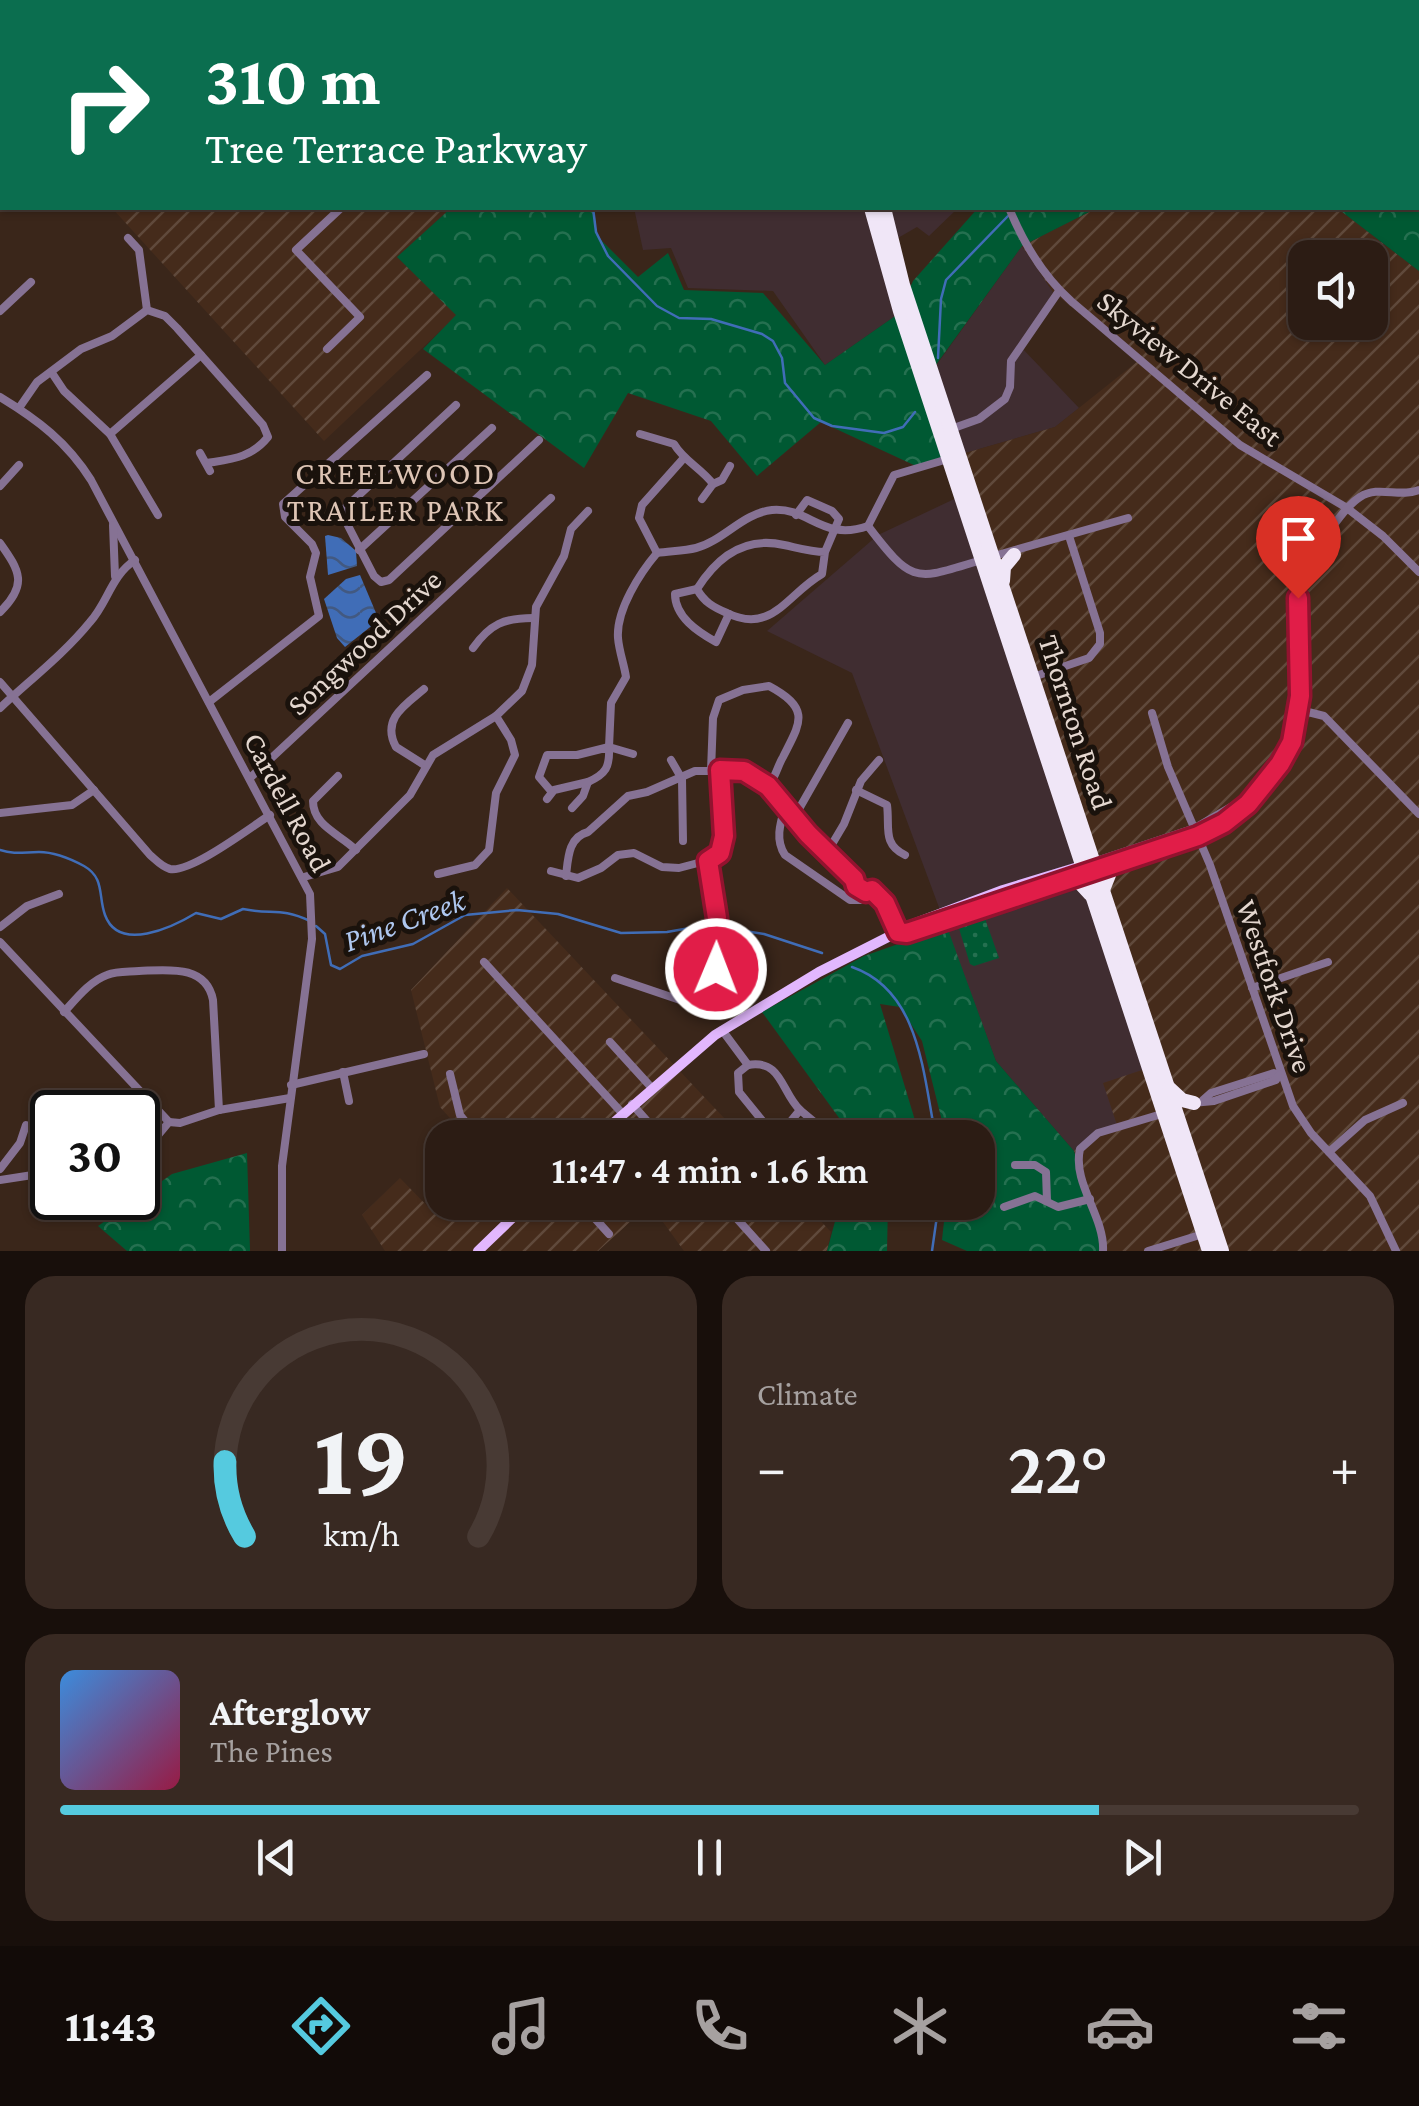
<!DOCTYPE html>
<html lang="en">
<head>
<meta charset="utf-8">
<style>
	:root { --surface:#2c1c14; --page:#382922; --text:#f1f3f6; --muted:#a6a1a0; --line:#483a34; --accent:#55cadf }
	body { margin:0; font-family:"Crimson Pro",serif; background:var(--page); color:var(--text); height:100vh; display:flex; flex-direction:column; font-size:38px; white-space:nowrap }
	* { box-sizing:border-box; margin:0 }
	p { font-size:32px; color:var(--muted) }
	.icon { flex:none; width:55px; height:55px; fill:none; stroke:currentColor; stroke-width:2; stroke-linecap:round; stroke-linejoin:round }
	.map { position:relative; height:1251px; overflow:hidden }
	.sheet { display:flex; flex-direction:column; gap:25px; padding:25px; background:#180f0b; flex:1 }
	.sheet>* { flex:none }
	.guide { position:absolute; left:0px; top:0px; width:1420px; height:210px; box-shadow:0 2px 8px #0004,0 0 0 2px var(--line); background:#0b6e4f; color:#fff; overflow:hidden }
	.fabs { position:absolute; left:1288px; top:240px; display:grid; gap:20px }
	.fabs a { display:grid; place-items:center; width:100px; height:100px; border-radius:20px; background:var(--surface); box-shadow:0 2px 8px #0004,0 0 0 2px var(--line); font-size:50px }
	.speed { position:absolute; left:30px; top:1090px; display:flex; gap:20px; font-size:50px; font-weight:700; text-align:center }
	.speed>* { display:grid; place-content:center; width:130px; height:130px; border-radius:50%; background:var(--surface); box-shadow:0 2px 8px #0004,0 0 0 2px var(--line); line-height:1 }
	.speed .limit { border:5px solid #111; border-radius:15px; background:#fff; color:#111 }
	.pin { position:absolute; display:grid; place-items:center; width:85px; height:85px; color:#fff; margin:-102px -42px; border-radius:50% 50% 50% 0; rotate:-45deg; box-shadow:0 0 10px #0007 }
	.pin .icon { rotate:45deg }
	.me { position:absolute; width:110px; margin:-55px; rotate:1deg; stroke-linejoin:round; filter:drop-shadow(0 0 8px #0008) }
	.turn { display:flex; align-items:center; gap:35px; height:210px; padding:0 40px; font-size:45px }
	.turn .icon { width:130px; height:130px; stroke-width:2.5 }
	.turn b { display:block; font-size:70px; line-height:85px }
	.big { font-size:75px; font-weight:600; line-height:1.1 }
	.sheet .card { flex:1; display:flex; flex-direction:column; justify-content:center; gap:15px; min-width:0; padding:0 35px; border-radius:30px; background:var(--page) }
	.sheet .dial { align-items:center; gap:0 }
	.dial svg { height:260px; overflow:visible; fill:none; stroke:var(--line); stroke-width:7; stroke-linecap:round; text-anchor:middle }
	.dial text { fill:var(--text); stroke:none }
	.song { display:flex; align-items:center; gap:30px }
	.cover { width:120px; height:120px; border-radius:15px; background:linear-gradient(135deg,hsl(210 70% 55%),hsl(340 70% 35%)) }
	.played { height:10px; border-radius:5px; background:linear-gradient(90deg,var(--accent) 80%,var(--line) 80%) }
	.keys { display:flex; justify-content:space-around; direction:ltr }
	.heat { display:flex; justify-content:space-between; align-items:center; font-size:55px; direction:ltr }
	.sheet .tiles { flex:1; display:grid; gap:25px; grid-template-columns:1fr 1fr }
	.card:last-child { grid-column:span 2 }
	.trip { position:absolute; left:425px; top:1120px; width:570px; height:100px; border-radius:30px; background:var(--surface); box-shadow:0 2px 8px #0004,0 0 0 2px var(--line); font-weight:600; line-height:100px; text-align:center }
	.menu { display:flex; height:160px; justify-content:space-around; align-items:center; background:#120b08; color:var(--muted) }
	.menu .icon { width:70px; height:70px }
	.menu .current { color:var(--accent) }
	.menu b { font-size:45px; color:var(--text) }
	.map>svg:first-child { display:block }
</style>
</head>
<body>
<div class="map">
<svg width="1419" height="1251" viewBox="0 0 1419 1251">
	<defs>
		<pattern id="industrial-furrows" width="10" height="10" patternUnits="userSpaceOnUse" patternTransform="scale(2.5)"><rect width="10" height="10" fill="#452b1b"/><path d="M-1 1l2-2M0 10L10 0M9 11l2-2" fill="none" stroke="#60493b"/></pattern>
		<pattern id="green-dots" width="8" height="8" patternUnits="userSpaceOnUse" patternTransform="scale(2.5)"><rect width="8" height="8" fill="#005933"/><path d="M2 2h.1M6 6h.1" fill="none" stroke="#257050" stroke-width="1.8" stroke-linecap="round"/></pattern>
		<pattern id="forest-crowns" width="20" height="18" patternUnits="userSpaceOnUse" patternTransform="scale(2.5)"><rect width="20" height="18" fill="#005933"/><path d="M2 6a3 3 0 1 1 6 0M12 15a3 3 0 1 1 6 0" fill="none" stroke="#257050"/></pattern>
		<pattern id="water-waves" width="16" height="10" patternUnits="userSpaceOnUse" patternTransform="scale(2.5)"><rect width="16" height="10" fill="#406db7"/><path d="M0 5q4-4 8 0t8 0" fill="none" stroke="#425981"/></pattern>
	</defs>
	<rect width="100%" height="100%" fill="#3a261a"/>
	<g fill="#402d31">
		<path d="M 634,208 L 958,208 L 929,236 L 917,227 L 877,250 L 898,314 L 825,365 L 773,291 L 688,288 L 671,248 L 643,250 Z"/>
		<path d="M 1022,246 L 1053,292 L 1021,347 L 1079,408 L 1055,427 L 955,456 L 925,381 Z"/>
		<path d="M 967,493 L 1152,1067 L 1117,1126 L 1090,1135 L 1074,1151 L 996,1061 L 852,673 L 767,631 L 878,535 Z"/>
	</g>
	<g fill="url(#industrial-furrows)" fill-rule="evenodd">
		<path d="M 277,0 L 677,0 L 274,2 Z"/>
		<path d="M 112,208 L 451,208 L 397,257 L 457,315 L 324,441 Z"/>
		<path d="M 1097,208 L 1337,208 L 1419,271 L 1419,1251 L 1103,1251 L 1074,1151 L 1090,1135 L 1117,1125 L 1103,1083 L 1151,1067 L 955,456 L 1055,427 L 1138,361 L 1053,292 L 1022,246 ZM 1305,258 L 1370,258 L 1370,322 L 1305,322 Z"/>
		<path d="M 507,888 L 742,1137 L 467,1137 L 440,1107 L 411,990 Z"/>
		<path d="M 400,1178 L 433,1212 L 443,1202 L 803,1202 L 831,1232 L 827,1251 L 684,1251 L 650,1204 L 598,1251 L 385,1251 L 362,1215 Z"/>
	</g>
	<path fill="url(#green-dots)" d="M 983,913 L 999,958 L 974,966 L 970,964 L 957,922 Z"/>
	<g fill="url(#forest-crowns)">
		<path d="M 1232,0 L 1419,0 L 1419,271 L 1337,208 L 1418,208 L 1418,2 L 1231,2 Z"/>
		<path d="M 451,208 L 594,208 L 597,236 L 638,277 L 668,253 L 684,290 L 763,293 L 825,365 L 898,314 L 913,281 L 978,208 L 1097,208 L 1022,246 L 925,380 L 955,456 L 916,466 L 821,422 L 757,476 L 711,421 L 628,393 L 584,468 L 423,349 L 456,315 L 397,257 Z"/>
		<path d="M 947,927 L 996,1061 L 1074,1151 L 1103,1251 L 967,1251 L 942,1240 L 946,1203 L 978,1202 L 978,1138 L 946,1137 L 922,1041 L 900,1007 L 880,1004 L 920,1137 L 853,1137 L 762,1012 L 864,956 Z"/>
		<path d="M 247,1153 L 250,1251 L 127,1251 L 98,1226 L 172,1174 Z"/>
		<path d="M 840,1203 L 888,1203 L 887,1251 L 827,1251 Z"/>
	</g>
	<g fill="url(#water-waves)">
		<path d="M 328,535 L 341,538 L 356,551 L 357,566 L 328,575 L 325,536 Z"/>
		<path d="M 360,575 L 379,620 L 345,647 L 337,638 L 324,599 L 346,579 Z"/>
	</g>
	<g fill="none" stroke-linecap="round" stroke-linejoin="round">
		<g stroke="#406db7" stroke-width="2.5">
			<path d="M 183,0 L 183,2"/>
			<path d="M 41,2 L 44,0"/>
			<path d="M 593,208 L 596,232 L 608,256 L 657,306 L 679,318 L 711,319 L 762,334 L 773,341 L 782,358 L 785,383 L 814,418 L 832,426 L 884,433 L 903,427 L 915,412"/>
			<path d="M 938,358 L 941,299 L 946,280 L 1008,216"/>
			<path d="M 0,850 C 14,855 25,852 39,852 C 55,852 71,859 84,866 C 105,878 98,896 105,915 C 119,953 173,927 196,913 L 221,919 L 243,909 C 272,915 280,907 310,921"/>
			<path d="M 316,926 L 325,934 L 331,965 L 340,969 L 362,956 L 413,944 L 465,915 L 517,910 L 558,914 L 621,933 L 667,932 L 707,925 L 764,934 L 822,953"/>
			<path d="M 852,967 C 921,991 923,1076 936,1138"/>
			<path d="M 932,1251 L 939,1202"/>
		</g>
		<g stroke="#867294" stroke-width="8">
			<path d="M 875,0 L 877,2"/>
			<path d="M 942,0 L 951,2"/>
			<path d="M 1084,0 L 1084,2"/>
			<path d="M 1102,0 L 1102,2"/>
			<path d="M 20,2 L 23,0"/>
			<path d="M 390,2 L 390,0"/>
			<path d="M 568,2 L 571,0"/>
			<path d="M 927,2 L 928,0"/>
			<path d="M 1002,2 L 1004,0"/>
			<path d="M 1112,2 L 1112,0"/>
			<path d="M 1170,2 L 1171,0"/>
			<path d="M 0,21 L 2,18"/>
			<path d="M 0,134 L 2,131"/>
			<path d="M 1009,208 C 1023,242 1043,276 1071,301 L 1240,445 L 1347,508 L 1383,536 L 1419,572"/>
			<path d="M 128,238 L 139,250 L 147,310"/>
			<path d="M 0,311 L 31,282"/>
			<path d="M 327,349 L 360,317 L 296,250 L 341,208"/>
			<path d="M 52,373 L 64,391 L 110,434 L 158,515"/>
			<path d="M 0,397 C 38,420 67,442 91,480 L 310,894 L 312,939 L 282,1166 L 282,1251"/>
			<path d="M 19,408 L 37,382 L 81,349 L 112,336 L 147,310 L 165,316 L 177,328 L 263,425 L 268,437 C 251,458 232,459 207,463"/>
			<path d="M 951,429 L 979,419 L 1005,399 L 1010,387 L 1011,361 L 1059,291"/>
			<path d="M 110,434 L 201,355"/>
			<path d="M 640,434 L 674,444 C 684,461 701,468 713,484 L 702,499"/>
			<path d="M 200,453 L 210,471"/>
			<path d="M 713,484 L 722,480 L 730,466"/>
			<path d="M 0,486 L 19,465"/>
			<path d="M 341,512 L 374,576 L 381,582 L 389,580 L 539,440"/>
			<path d="M 796,515 L 807,500 L 832,511 L 839,519 L 825,552 L 822,574 C 787,594 772,635 727,613 C 713,607 704,602 697,589 C 717,557 745,536 784,545 C 798,548 811,552 825,552"/>
			<path d="M 331,521 L 456,405"/>
			<path d="M 113,525 L 115,576"/>
			<path d="M 868,526 C 915,588 916,579 985,559"/>
			<path d="M 0,543 C 20,571 28,585 0,612"/>
			<path d="M 359,550 L 492,428"/>
			<path d="M 657,553 L 639,518 L 642,505 L 683,459"/>
			<path d="M 994,556 L 1128,518"/>
			<path d="M 697,589 L 675,594 C 675,617 698,632 716,642 L 729,614"/>
			<path d="M 473,648 C 490,624 504,618 533,618"/>
			<path d="M 1033,677 L 1089,658 L 1100,644 L 1100,633 L 1069,536"/>
			<path d="M 0,682 L 150,855 C 156,860 162,867 170,869 C 191,873 251,827 270,815"/>
			<path d="M 424,689 C 405,705 381,719 396,747 L 426,766"/>
			<path d="M 209,702 L 319,616 L 310,577 L 316,553 L 312,544 L 285,517 L 283,504 L 427,375"/>
			<path d="M 0,708 C 30,680 64,654 90,622 C 108,602 111,576 135,560"/>
			<path d="M 1300,710 L 1324,716 L 1419,814"/>
			<path d="M 1152,713 L 1168,767 L 1210,865 L 1293,1106 L 1311,1133 L 1370,1196 L 1396,1251"/>
			<path d="M 633,754 L 609,747 L 611,703 L 626,677 C 624,664 619,651 618,638 C 616,610 640,573 657,553 C 670,551 684,551 696,548 C 723,541 743,513 772,510 C 810,507 822,542 868,526 L 894,475 L 948,459"/>
			<path d="M 671,760 L 682,779 L 683,841"/>
			<path d="M 711,771 L 713,718 L 719,700 L 743,690 L 769,686 C 812,709 800,723 783,757 C 777,767 776,777 768,786"/>
			<path d="M 338,776 L 313,801 C 313,826 340,834 356,850"/>
			<path d="M 251,777 L 551,498"/>
			<path d="M 856,790 L 887,805 C 890,827 882,844 905,855"/>
			<path d="M 551,791 L 539,777 L 547,755 L 577,755 L 609,747 C 610,767 606,774 588,782 L 583,796 L 572,808"/>
			<path d="M 547,799 L 554,790 L 588,782"/>
			<path d="M 785,807 C 780,824 775,840 785,855 L 850,900 L 860,900 L 874,892"/>
			<path d="M 0,813 L 72,805 L 94,790"/>
			<path d="M 795,816 L 848,723"/>
			<path d="M 828,851 L 844,824 L 861,781 L 879,760"/>
			<path d="M 1093,862 L 1195,828 L 1253,794"/>
			<path d="M 1110,866 C 1148,853 1190,845 1224,823 C 1241,812 1248,799 1261,785 C 1273,772 1285,760 1292,742 C 1301,723 1300,703 1298,682 C 1294,623 1292,579 1329,531 C 1339,519 1347,505 1360,497 C 1379,485 1399,498 1419,490"/>
			<path d="M 551,871 L 578,878 L 601,868 L 618,855 L 634,853 L 662,867 L 679,868 L 713,859 L 720,853 L 723,836 L 719,771"/>
			<path d="M 438,874 L 475,865 L 489,850 L 496,793 L 515,755 L 511,740 L 496,716"/>
			<path d="M 566,876 C 568,859 568,837 588,832 L 628,796 L 647,792 L 695,771 L 743,771 L 768,786 L 808,834 L 828,851 L 847,873 L 872,890"/>
			<path d="M 304,877 L 338,867 L 410,795 L 433,755 L 496,716 L 522,691 L 532,665 L 536,607 L 564,556 L 571,529 L 588,511"/>
			<path d="M 873,891 L 885,903 L 898,932"/>
			<path d="M 0,927 L 27,906 L 59,894"/>
			<path d="M 0,942 L 169,1122"/>
			<path d="M 484,962 L 622,1113"/>
			<path d="M 615,978 L 686,1002 C 694,997 706,990 712,982 C 726,960 712,887 708,861"/>
			<path d="M 1252,988 L 1328,962"/>
			<path d="M 64,1012 C 76,999 90,981 107,975 C 117,971 128,972 139,971 C 167,970 206,964 213,1000 L 219,1110"/>
			<path d="M 722,1030 L 748,1065"/>
			<path d="M 610,1042 L 651,1087"/>
			<path d="M 748,1065 L 738,1073 L 739,1092 L 769,1129 L 773,1133 L 786,1127 L 800,1110 L 824,1130 L 827,1138"/>
			<path d="M 748,1065 C 782,1059 781,1092 800,1110"/>
			<path d="M 343,1072 L 349,1101"/>
			<path d="M 450,1074 L 460,1115 L 479,1138"/>
			<path d="M 291,1085 L 424,1054"/>
			<path d="M 1203,1100 L 1211,1093 L 1274,1073 L 1281,1075"/>
			<path d="M 1192,1103 L 1214,1101 L 1276,1080 L 1278,1076"/>
			<path d="M 632,1104 L 662,1138"/>
			<path d="M 138,1146 L 159,1134 L 169,1122 L 180,1123 L 219,1110 L 290,1098"/>
			<path d="M 1329,1152 L 1365,1120 L 1403,1103"/>
			<path d="M 1015,1165 L 1035,1165 L 1046,1172 L 1047,1201"/>
			<path d="M 0,1169 L 20,1143 L 26,1125"/>
			<path d="M 0,1180 L 52,1172"/>
			<path d="M 580,1202 L 609,1234"/>
			<path d="M 722,1202 L 766,1251"/>
			<path d="M 1004,1207 L 1035,1196 L 1058,1207 L 1090,1199"/>
			<path d="M 1103,1251 C 1105,1217 1072,1183 1080,1149 L 1098,1133 L 1165,1113"/>
			<path d="M 1148,1251 L 1203,1234"/>
		</g>
		<g stroke="#e2b7fe" stroke-width="10">
			<path d="M 902,931 L 905,927 L 1003,890 L 1088,864"/>
			<path d="M 596,1138 L 715,1035 L 819,972 L 898,932 L 907,933 L 1067,880"/>
			<path d="M 478,1251 L 529,1202"/>
		</g>
		<g stroke="#f0e6f7" stroke-width="14">
			<path d="M 853,2 L 853,0"/>
			<path d="M 865,2 L 866,0"/>
			<path d="M 871,208 L 900,311 L 1209,1251"/>
			<path d="M 884,208 L 903,285 L 1222,1251"/>
			<path d="M 1003,581 L 1004,567 L 1014,555"/>
			<path d="M 1061,881 L 1079,882 L 1090,894"/>
			<path d="M 1103,890 L 1113,865"/>
			<path d="M 1169,1088 L 1182,1100 L 1194,1103"/>
		</g>
	</g>
	<g fill="none" stroke-linecap="round" stroke-linejoin="round">
		<defs>
			<path id="route" d="M 716,969 L 717,918 L 708,861 L 720,853 L 724,836 L 720,770 L 744,771 L 768,786 L 808,834 L 854,879 L 856,886 L 866,892 L 872,890 L 885,903 L 898,932 L 907,933 L 1198,836 L 1224,823 L 1248,804 L 1280,764 L 1292,742 L 1300,696 L 1298,598"/>
		</defs>
		<use href="#route" stroke="#92132f" stroke-width="25"/>
		<use href="#route" stroke="#e11d48" stroke-width="18"/>
	</g>
	<g text-anchor="middle" dominant-baseline="central" stroke-width="10" stroke-linejoin="round" paint-order="stroke">
		<g font-size="30" fill="#e4d7cf" stroke="#1a120c">
			<text transform="translate(1190 368) rotate(39)">Skyview Drive East</text>
			<text transform="translate(364 642) rotate(-43)">Songwood Drive</text>
			<text transform="translate(1076 722) rotate(72)">Thornton Road</text>
			<text transform="translate(288 802) rotate(62)">Cardell Road</text>
			<text transform="translate(1275 986) rotate(71)">Westfork Drive</text>
		</g>
		<g font-size="32" letter-spacing="2.5" fill="#dec5b5" stroke="#1a120c">
			<text x="396" y="473">CREELWOOD<tspan x="396" dy="37">TRAILER PARK</tspan></text>
		</g>
		<g font-size="32" font-style="italic" fill="#aec7ef" stroke="#1a120c">
			<text transform="translate(404 920) rotate(-20)">Pine Creek</text>
		</g>
	</g>
</svg>
<div class="fabs">
<a><svg class="icon" aria-label="sound" viewBox="0 0 24 24"><path d="M4 9h4l5-4v14l-5-4H4zM17 9q2 3 0 6"/></svg></a>
</div>
<div class="speed"><div class="limit">30</div></div>
<div class="pin" style="left:1298px;top:598px;background:#d93025"><svg class="icon" aria-label="arrive" viewBox="0 0 24 24"><path d="M6 21V4h12l-3 4 3 4H6"/></svg></div>
<svg class="me" style="left:716px;top:969px" viewBox="-20 -20 40 40"><circle r="17" fill="#e11d48" stroke="#fff" stroke-width="3"/><path d="M0-11L8 9 0 5-8 9z" fill="#fff"/></svg>
<div class="trip">11:47 · 4 min · 1.6 km</div>
<div class="guide">
<div class="turn"><svg class="icon" aria-label="right" viewBox="0 0 24 24"><path d="M7 20v-9h11M14 6l5 5-5 5"/></svg><div><b>310 m</b>Tree Terrace Parkway</div></div>
</div>
</div>
<section class="sheet">
<div class="tiles">
<div class="card dial"><svg viewBox="0 0 100 80">
<path d="M14 69A42 42 0 1 1 86 69"/>
<path d="M14 69A42 42 0 0 1 8 46" stroke="#55cadf"/>
<text x="50" y="56" font-size="32" font-weight="700">19</text>
<text x="50" y="72" font-size="11">km/h</text>
</svg></div>
<div class="card"><p>Climate</p>
<div class="heat"><a>−</a><b class="big">22°</b><a>+</a></div>
</div>
<div class="card">
<div class="song"><i class="cover"></i><div><b>Afterglow</b><p>The Pines</p></div></div>
<div class="played"></div>
<div class="keys"><svg class="icon" aria-label="previous" viewBox="0 0 24 24"><path d="M18 5L8 12l10 7zM5 5v14"/></svg><svg class="icon" aria-label="pause" viewBox="0 0 24 24"><path d="M8 5v14M16 5v14"/></svg><svg class="icon" aria-label="next" viewBox="0 0 24 24"><path d="M6 5l10 7-10 7zM19 5v14"/></svg></div>
</div>
</div>
</section>
<nav class="menu">
<b>11:43</b>
<svg class="icon current" aria-label="directions" viewBox="0 0 24 24"><path d="M12 3l9 9-9 9-9-9zM9 14v-3h6M13 9l2 2-2 2"/></svg>
<svg class="icon" aria-label="music" viewBox="0 0 24 24"><path d="M9 18V5l10-2v13"/><circle cx="6" cy="18" r="3"/><circle cx="16" cy="16" r="3"/></svg>
<svg class="icon" aria-label="phone" viewBox="0 0 24 24"><path d="M5 4h4l2 5-3 2q2 4 5 5l2-3 5 2v4C11 20 4 13 5 4z"/></svg>
<svg class="icon" aria-label="climate" viewBox="0 0 24 24"><path d="M12 3v18M4 7l16 10M4 17L20 7"/></svg>
<svg class="icon" aria-label="car" viewBox="0 0 24 24"><path d="M5 17H2v-5l4-1 3-4h7l3 4 3 1v5h-3M9 17h6M6 11h13"/><circle cx="7" cy="17" r="2"/><circle cx="17" cy="17" r="2"/></svg>
<svg class="icon" aria-label="filters" viewBox="0 0 24 24"><path d="M4 7h16M4 17h16"/><circle cx="9" cy="7" r="2"/><circle cx="15" cy="17" r="2"/></svg>
</nav>
</body>
</html>
